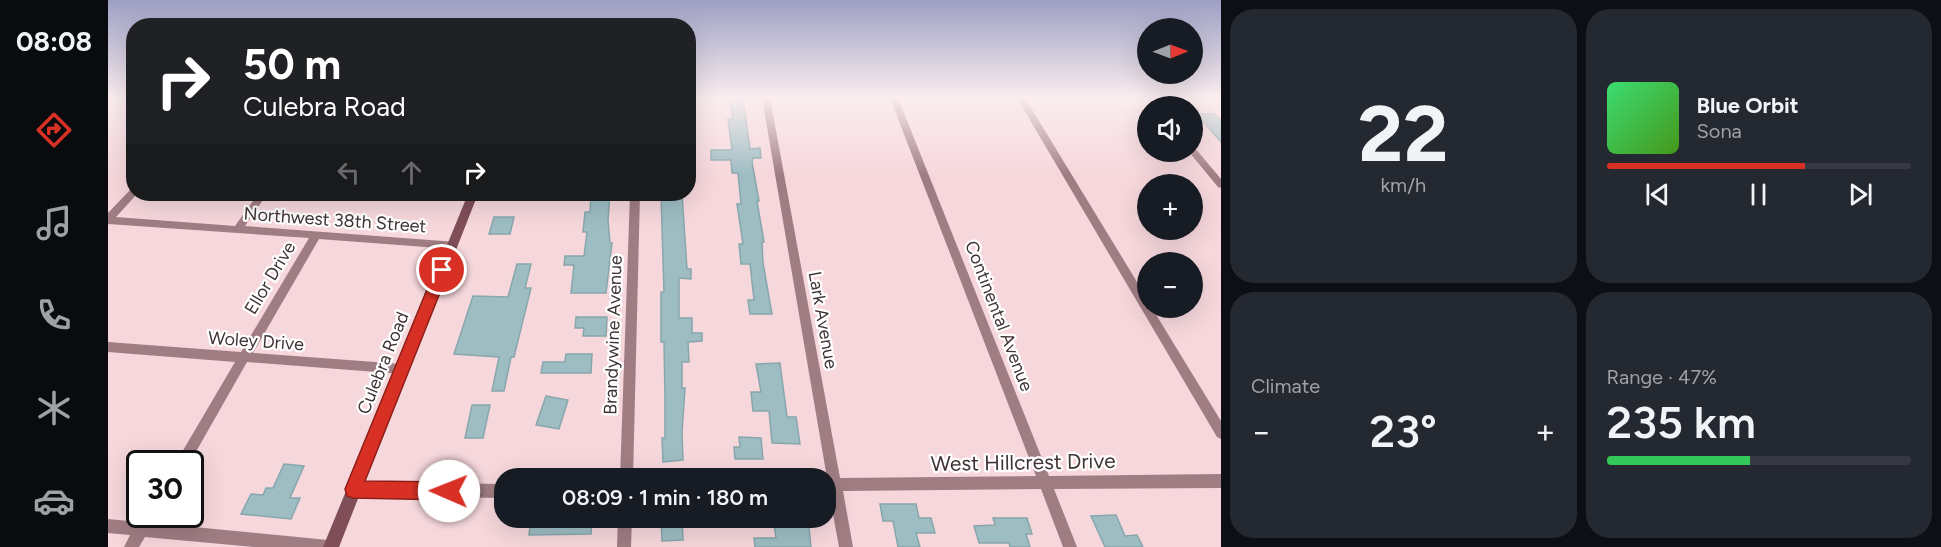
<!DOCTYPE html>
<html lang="en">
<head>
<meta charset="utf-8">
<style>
	:root { --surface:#171b24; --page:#242831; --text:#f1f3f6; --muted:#9ea1a6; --line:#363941; --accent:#d93025 }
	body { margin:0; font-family:Figtree,sans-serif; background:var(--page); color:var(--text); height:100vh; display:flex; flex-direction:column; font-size:22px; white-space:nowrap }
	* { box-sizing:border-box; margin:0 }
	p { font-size:20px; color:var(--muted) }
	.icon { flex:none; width:33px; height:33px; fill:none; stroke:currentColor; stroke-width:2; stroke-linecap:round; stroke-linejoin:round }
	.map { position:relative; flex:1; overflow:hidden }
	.sheet { display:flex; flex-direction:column; gap:9px; padding:9px; background:#0d0f14; width:720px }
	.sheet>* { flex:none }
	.guide { position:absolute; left:18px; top:18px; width:570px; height:183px; border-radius:24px; box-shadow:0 6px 24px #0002; background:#202124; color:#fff; overflow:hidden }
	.needle { width:39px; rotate:89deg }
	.buttons { position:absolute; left:1029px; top:18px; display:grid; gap:12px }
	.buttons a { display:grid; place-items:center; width:66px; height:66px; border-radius:50%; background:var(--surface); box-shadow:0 6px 24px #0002; font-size:30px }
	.speed { position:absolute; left:18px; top:450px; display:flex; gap:12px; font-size:30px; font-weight:700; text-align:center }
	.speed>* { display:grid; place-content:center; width:78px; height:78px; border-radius:50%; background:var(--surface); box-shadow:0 6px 24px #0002; line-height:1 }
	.speed .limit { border:3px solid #111; border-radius:9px; background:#fff; color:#111 }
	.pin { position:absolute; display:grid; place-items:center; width:51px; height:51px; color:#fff; margin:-26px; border:3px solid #fff; border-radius:50%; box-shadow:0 2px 6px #0007 }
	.me { position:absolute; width:66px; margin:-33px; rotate:271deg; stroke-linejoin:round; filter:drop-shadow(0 0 4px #0008) }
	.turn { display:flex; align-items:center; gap:21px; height:126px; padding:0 18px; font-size:27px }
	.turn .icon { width:78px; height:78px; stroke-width:2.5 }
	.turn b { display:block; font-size:42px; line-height:51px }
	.lanes { display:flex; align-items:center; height:57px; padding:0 18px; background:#0003; justify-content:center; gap:30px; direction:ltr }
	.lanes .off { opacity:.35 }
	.big { font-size:45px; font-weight:600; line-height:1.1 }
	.sheet .card { flex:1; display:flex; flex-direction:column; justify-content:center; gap:9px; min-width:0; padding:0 21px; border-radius:24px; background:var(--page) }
	.sheet .dial { align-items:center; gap:0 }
	.dial b { font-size:78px; line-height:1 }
	.song { display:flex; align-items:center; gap:18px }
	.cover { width:72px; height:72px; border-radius:9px; background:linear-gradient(135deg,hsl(140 70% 55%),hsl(100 70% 35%)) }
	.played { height:6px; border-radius:3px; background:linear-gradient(90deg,var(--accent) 65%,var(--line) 65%) }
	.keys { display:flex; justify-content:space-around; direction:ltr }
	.heat { display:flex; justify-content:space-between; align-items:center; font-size:33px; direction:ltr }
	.charge { height:9px; border-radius:4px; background:linear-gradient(90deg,#34c759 47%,var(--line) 0) }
	.sheet .tiles { flex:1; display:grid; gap:9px; grid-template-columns:repeat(2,1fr) }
	.trip { position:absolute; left:386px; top:468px; width:342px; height:60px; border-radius:24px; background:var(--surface); box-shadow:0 6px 24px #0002; font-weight:600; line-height:60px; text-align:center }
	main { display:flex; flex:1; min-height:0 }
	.dock { display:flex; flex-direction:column; width:108px; justify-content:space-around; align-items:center; background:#090b0e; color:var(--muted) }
	.dock .icon { width:42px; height:42px }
	.dock .on { color:var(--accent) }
	.dock b { font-size:27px; color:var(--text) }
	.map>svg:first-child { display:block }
</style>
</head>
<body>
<main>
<nav class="dock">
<b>08:08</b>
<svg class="icon on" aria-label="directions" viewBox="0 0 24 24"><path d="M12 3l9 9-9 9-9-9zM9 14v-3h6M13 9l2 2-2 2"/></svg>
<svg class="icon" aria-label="music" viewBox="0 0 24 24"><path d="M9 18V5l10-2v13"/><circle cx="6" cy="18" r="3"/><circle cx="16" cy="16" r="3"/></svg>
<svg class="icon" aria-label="phone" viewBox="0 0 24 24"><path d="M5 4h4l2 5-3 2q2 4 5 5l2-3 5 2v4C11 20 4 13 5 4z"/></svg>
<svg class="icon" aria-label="climate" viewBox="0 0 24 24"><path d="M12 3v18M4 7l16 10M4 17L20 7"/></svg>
<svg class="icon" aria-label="car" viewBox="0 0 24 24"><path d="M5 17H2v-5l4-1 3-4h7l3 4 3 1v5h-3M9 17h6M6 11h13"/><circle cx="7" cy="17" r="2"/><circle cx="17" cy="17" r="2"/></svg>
</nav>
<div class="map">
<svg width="1113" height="547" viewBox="0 0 1113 547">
	<rect width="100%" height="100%" fill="#f6d7dc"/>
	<g fill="#9dbdc3" stroke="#87a7ac" stroke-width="1.5">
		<path d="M 624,98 L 635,98 L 642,149 L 652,148 L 653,158 L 645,158 L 644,162 L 651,201 L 649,201 L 656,242 L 654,242 L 655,263 L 664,314 L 642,314 L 640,300 L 646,300 L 642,264 L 633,264 L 631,244 L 635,244 L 629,204 L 633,204 L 630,173 L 624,173 L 623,160 L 603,160 L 603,150 L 624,150 L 620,119 L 625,119 L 622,103 L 625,103 Z"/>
		<path d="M 1089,114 L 1107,114 L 1113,121 L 1113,142 Z"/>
		<path d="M 483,194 L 502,194 L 500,220 L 502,243 L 504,243 L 498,293 L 463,293 L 466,265 L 456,265 L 457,256 L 476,256 L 479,232 L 475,232 L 477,212 L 482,212 Z"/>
		<path d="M 553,194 L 574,194 L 579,269 L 583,269 L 583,279 L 571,278 L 571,318 L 584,318 L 584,333 L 594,333 L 594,341 L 580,342 L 581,362 L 574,362 L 574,388 L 577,388 L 574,432 L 575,460 L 555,462 L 554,438 L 557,438 L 557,399 L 556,342 L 553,342 L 553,292 L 556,292 Z"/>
		<path d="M 386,217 L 406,217 L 402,234 L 381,234 Z"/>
		<path d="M 409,264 L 423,264 L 417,288 L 423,288 L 406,357 L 403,357 L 396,391 L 384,391 L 391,357 L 346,354 L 365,296 L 400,297 Z"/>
		<path d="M 468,317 L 499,317 L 498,336 L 475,336 L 476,328 L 467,328 Z"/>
		<path d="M 458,354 L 484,354 L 483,373 L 433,373 L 435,362 L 457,362 Z"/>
		<path d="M 672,363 L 679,417 L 688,417 L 692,444 L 664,443 L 661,411 L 645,411 L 643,392 L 653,392 L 648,364 Z"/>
		<path d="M 438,396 L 460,400 L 451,429 L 428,425 Z"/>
		<path d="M 364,405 L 382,405 L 375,438 L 357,438 Z"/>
		<path d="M 631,437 L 653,438 L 655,459 L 627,459 L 626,447 L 632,447 Z"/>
		<path d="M 176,464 L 196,466 L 182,498 L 192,498 L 183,519 L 133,514 L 143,494 L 155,495 L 158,488 L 165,488 Z"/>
		<path d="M 772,504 L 808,504 L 811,518 L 823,518 L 827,533 L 808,533 L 812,547 L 790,547 L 785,521 L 775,521 Z"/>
		<path d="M 1008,515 L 1017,536 L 1029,535 L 1035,547 L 997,547 L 983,516 Z"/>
		<path d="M 423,518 L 484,518 L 483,534 L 421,535 Z"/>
		<path d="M 553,518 L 574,518 L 575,540 L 554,541 Z"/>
		<path d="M 665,518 L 700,518 L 703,547 L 647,547 L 646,538 L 668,538 Z"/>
		<path d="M 885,518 L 919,518 L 924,534 L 918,534 L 922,547 L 902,547 L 901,543 L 871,543 L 866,526 L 887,525 Z"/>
	</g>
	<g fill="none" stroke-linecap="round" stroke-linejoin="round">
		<g fill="#a07d83" fill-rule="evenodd">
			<path d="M 654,98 L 662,98 L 732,478 L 928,476 L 782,98 L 790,98 L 941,476 L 1113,474 L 1113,488 L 946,489 L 969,547 L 955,547 L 933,489 L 735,491 L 745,547 L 731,547 L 721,492 L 717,492 L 717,478 L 719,478 Z"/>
			<path d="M 909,98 L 917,98 L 1040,300 L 1040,308 L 1044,308 L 1113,421 L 1113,439 L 1109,437 Z"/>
			<path d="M 1039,98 L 1048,98 L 1054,106 L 1046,106 Z"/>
			<path d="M 1084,147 L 1087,148 L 1113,179 L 1113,188 L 1110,187 L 1081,152 L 1084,152 Z"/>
			<path d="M 26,188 L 26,194 L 29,194 L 8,217 L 127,226 L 150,194 L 159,194 L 137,226 L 348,242 L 349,245 L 344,249 L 211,239 L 145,353 L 294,364 L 298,365 L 300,369 L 298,373 L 294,374 L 139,362 L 81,464 L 67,464 L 127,362 L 0,352 L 0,342 L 133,352 L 201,238 L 0,224 L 0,213 L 23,189 Z"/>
			<path d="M 522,194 L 532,194 L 525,478 L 512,478 Z"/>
			<path d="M 245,482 L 396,484 L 396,498 L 245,496 L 240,494 L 238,489 L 240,484 Z"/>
			<path d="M 35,514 L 50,514 L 45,523 L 220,540 L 225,542 L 227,547 L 146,547 L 37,537 L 31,547 L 16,547 L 22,535 L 0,533 L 0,519 L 30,522 Z"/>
			<path d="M 510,518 L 524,518 L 523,547 L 509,547 Z"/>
		</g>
		<path fill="#7f4e58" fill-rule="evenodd" d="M 360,194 L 370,194 L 231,547 L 215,547 Z"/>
	</g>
	<linearGradient id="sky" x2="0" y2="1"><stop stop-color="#9d9fc4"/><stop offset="0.56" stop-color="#fbedef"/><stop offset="1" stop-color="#fbedef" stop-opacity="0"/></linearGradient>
	<rect width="1113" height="175" fill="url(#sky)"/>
	<path fill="#d93025" stroke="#8d1f18" stroke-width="1.5" d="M 334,265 L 341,270 L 257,481 L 341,482 L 347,485 L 350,491 L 347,497 L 341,500 L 245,498 L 239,496 L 237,489 L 327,270 Z"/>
	<g text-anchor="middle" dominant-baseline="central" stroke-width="4.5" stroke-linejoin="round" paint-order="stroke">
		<g font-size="18" fill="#413436" stroke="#fff">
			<text transform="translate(227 220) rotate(4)">Northwest 38th Street</text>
			<text transform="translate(162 278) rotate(-59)">Ellor Drive</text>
			<text transform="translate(891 316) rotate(69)">Continental Avenue</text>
			<text transform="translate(715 320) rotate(80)">Lark Avenue</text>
			<text transform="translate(505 335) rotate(-88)">Brandywine Avenue</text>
			<text transform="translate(148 341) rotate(4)">Woley Drive</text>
			<text transform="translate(275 363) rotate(-68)">Culebra Road</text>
		</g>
		<g font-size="21" fill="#413436" stroke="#fff">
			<text transform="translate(915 462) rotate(-1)">West Hillcrest Drive</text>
		</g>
	</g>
</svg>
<div class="buttons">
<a><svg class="needle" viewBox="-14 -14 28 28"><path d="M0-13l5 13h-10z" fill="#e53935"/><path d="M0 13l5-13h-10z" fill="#9ea1a6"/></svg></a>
<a><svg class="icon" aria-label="sound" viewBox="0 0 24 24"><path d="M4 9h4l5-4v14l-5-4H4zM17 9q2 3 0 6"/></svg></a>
<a>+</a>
<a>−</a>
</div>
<div class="speed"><div class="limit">30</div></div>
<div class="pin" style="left:334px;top:270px;background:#d93025"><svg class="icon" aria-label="arrive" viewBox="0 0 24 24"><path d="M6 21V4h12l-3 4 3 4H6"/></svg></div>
<svg class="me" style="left:341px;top:491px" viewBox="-20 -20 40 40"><circle r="19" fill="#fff"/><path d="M0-13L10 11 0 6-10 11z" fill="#d93025"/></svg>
<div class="trip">08:09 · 1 min · 180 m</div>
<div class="guide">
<div class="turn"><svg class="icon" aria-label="right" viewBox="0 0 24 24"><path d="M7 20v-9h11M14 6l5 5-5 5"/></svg><div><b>50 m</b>Culebra Road</div></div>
<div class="lanes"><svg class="icon off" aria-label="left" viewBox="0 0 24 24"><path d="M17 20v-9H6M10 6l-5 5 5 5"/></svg><svg class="icon off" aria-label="ahead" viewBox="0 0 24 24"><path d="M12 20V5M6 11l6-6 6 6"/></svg><svg class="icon" aria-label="right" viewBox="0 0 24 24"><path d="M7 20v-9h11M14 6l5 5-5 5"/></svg></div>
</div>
</div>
<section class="sheet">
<div class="tiles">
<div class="card dial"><b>22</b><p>km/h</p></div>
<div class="card">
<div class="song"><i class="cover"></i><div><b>Blue Orbit</b><p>Sona</p></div></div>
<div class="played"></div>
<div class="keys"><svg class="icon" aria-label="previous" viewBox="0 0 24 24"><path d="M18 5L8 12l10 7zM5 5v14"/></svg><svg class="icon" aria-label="pause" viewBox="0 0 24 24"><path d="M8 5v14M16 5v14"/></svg><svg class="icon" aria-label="next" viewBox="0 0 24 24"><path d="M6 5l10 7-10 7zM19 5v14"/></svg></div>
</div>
<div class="card"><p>Climate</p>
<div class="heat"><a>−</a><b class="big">23°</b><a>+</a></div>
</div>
<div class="card"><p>Range · 47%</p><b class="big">235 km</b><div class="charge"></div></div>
</div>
</section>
</main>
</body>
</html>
